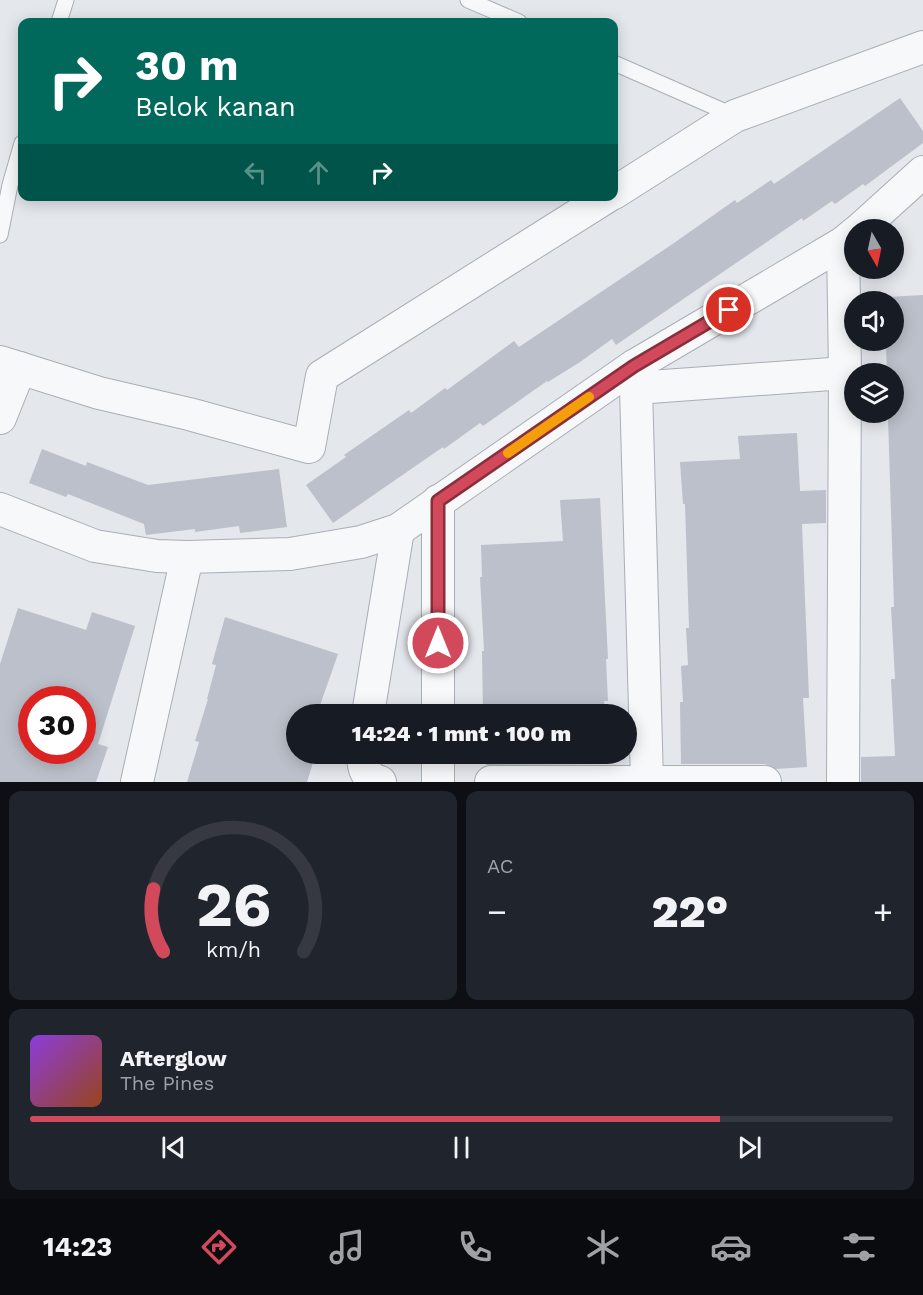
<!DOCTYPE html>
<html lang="id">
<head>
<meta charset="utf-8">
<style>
	:root { --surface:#171b24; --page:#20242c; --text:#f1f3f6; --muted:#9ea1a6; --line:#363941; --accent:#d1495b }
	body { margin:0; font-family:"Work Sans",sans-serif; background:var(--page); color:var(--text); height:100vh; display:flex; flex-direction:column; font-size:22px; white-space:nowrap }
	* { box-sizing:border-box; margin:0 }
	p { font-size:20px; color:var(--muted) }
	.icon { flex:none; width:33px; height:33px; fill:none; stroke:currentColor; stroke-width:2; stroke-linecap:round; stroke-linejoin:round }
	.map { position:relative; height:782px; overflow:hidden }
	.details { display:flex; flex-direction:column; gap:9px; padding:9px; background:#0d0f14; flex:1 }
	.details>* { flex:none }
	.banner { position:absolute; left:18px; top:18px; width:600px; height:183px; border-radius:12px; box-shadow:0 3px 15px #0003; background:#00695c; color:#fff; overflow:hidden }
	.needle { width:39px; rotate:171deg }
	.fabs { position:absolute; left:844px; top:219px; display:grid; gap:12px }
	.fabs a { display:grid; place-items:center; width:60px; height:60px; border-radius:50%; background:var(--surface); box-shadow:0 3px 15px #0003; font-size:30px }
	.speed { position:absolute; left:18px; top:686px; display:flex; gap:12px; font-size:30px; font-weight:700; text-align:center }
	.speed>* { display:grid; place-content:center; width:78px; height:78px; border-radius:50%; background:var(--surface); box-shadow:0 3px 15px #0003; line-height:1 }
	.speed .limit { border:9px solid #d22; background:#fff; color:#111 }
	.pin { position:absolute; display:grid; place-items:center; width:51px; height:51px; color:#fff; margin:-26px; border:3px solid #fff; border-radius:50%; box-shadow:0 2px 6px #0007 }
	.me { position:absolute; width:66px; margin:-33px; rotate:0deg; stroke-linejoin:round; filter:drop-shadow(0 0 4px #0008) }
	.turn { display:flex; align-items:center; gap:21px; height:126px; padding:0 18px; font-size:27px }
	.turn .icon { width:78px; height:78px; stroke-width:2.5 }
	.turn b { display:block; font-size:42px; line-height:51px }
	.lanes { display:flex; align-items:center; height:57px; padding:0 18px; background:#0003; justify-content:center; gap:30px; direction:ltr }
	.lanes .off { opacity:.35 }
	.big { font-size:45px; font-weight:800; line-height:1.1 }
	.details .tile { flex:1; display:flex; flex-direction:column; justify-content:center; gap:9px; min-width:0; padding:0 21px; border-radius:12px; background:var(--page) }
	.details .dial { align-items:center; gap:0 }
	.dial svg { height:156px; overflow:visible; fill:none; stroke:var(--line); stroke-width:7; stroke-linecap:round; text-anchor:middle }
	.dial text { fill:var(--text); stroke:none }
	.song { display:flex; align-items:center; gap:18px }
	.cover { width:72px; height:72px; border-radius:9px; background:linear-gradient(135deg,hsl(270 70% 55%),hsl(20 70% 35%)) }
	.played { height:6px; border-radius:3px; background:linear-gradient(90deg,var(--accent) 80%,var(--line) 80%) }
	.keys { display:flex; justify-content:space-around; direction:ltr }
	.heat { display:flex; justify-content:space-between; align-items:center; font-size:33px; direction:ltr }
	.details .tiles { flex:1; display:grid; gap:9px; grid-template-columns:1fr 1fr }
	.tile:last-child { grid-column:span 2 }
	.trip { position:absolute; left:286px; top:704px; width:351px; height:60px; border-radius:30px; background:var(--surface); box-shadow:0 3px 15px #0003; font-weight:800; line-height:60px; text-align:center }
	.tab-bar { display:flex; height:96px; justify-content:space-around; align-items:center; background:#090b0e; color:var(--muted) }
	.tab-bar .icon { width:42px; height:42px }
	.tab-bar .selected { color:var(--accent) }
	.tab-bar b { font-size:27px; color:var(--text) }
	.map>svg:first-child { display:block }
</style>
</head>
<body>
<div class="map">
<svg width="923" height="782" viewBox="0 0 923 782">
	<rect width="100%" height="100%" fill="#e4e7ec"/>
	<g fill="#bbc0ca" fill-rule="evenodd">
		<path d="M 900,98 L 923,131 L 923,143 L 865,186 L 863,184 L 835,204 L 832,201 L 803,221 L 802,218 L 616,345 L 612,339 L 580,362 L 548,382 L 547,381 L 483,426 L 480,423 L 444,449 L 443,447 L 333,523 L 306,485 L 346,457 L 344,455 L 409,410 L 411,413 L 445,388 L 447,390 L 514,341 L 519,347 L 674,243 L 735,200 L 737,203 L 771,180 L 774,184 Z"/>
		<path d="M 923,295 L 923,782 L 861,782 L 861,757 L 895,756 L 891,679 L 895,679 L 891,607 L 894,607 L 888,418 L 889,412 L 894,412 L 894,374 L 887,374 L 886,344 L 890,344 L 890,340 L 894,340 L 894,302 L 888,302 L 888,297 Z"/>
		<path d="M 797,433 L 800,491 L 826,490 L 826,523 L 802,524 L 809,698 L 803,698 L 807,767 L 776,769 L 765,764 L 681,764 L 680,702 L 683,702 L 681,666 L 688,665 L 686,628 L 689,628 L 685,504 L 683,504 L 680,462 L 740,459 L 738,436 Z"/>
		<path d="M 42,449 L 86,466 L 87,462 L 148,485 L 279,469 L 287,527 L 240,533 L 239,526 L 195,532 L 195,529 L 146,535 L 144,524 L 68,494 L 66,497 L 29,483 Z"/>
		<path d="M 600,498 L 608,659 L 606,659 L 608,701 L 604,701 L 605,714 L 483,714 L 482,651 L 484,651 L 480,577 L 482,577 L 481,545 L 563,541 L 560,500 Z"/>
		<path d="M 18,608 L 86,630 L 92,612 L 135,626 L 98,744 L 108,747 L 96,782 L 0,782 L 0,664 ZM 32,699 L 82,699 L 82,750 L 32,750 Z"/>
		<path d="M 225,617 L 338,654 L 318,711 L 326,714 L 297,714 L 297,753 L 316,753 L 307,782 L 187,782 L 199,742 L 195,741 L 208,699 L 207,699 L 216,665 L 212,664 Z"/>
		<path d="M 485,753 L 605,753 L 606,764 L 486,765 Z"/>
	</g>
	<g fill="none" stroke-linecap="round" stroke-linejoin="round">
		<defs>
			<g id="service">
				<path d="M 468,0 L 519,22"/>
				<path d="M 59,22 L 66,0"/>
				<path d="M 614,63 L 735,116"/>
				<path d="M 0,235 L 10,185 L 22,143"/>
			</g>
			<g id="minor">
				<path d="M 614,193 L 735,116 L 923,47"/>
				<path d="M 859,230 L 923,172"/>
				<path d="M 0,362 L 99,393 L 189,414 L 309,447 L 322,376 L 608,196"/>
				<path d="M 634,366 L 636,388 L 647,781"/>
				<path d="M 636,388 L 845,373"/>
				<path d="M 0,418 L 20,368"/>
				<path d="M 438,501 L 438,714"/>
				<path d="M 0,509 L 95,546 L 157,556 L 187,557 L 290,554 L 361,542 L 398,530 L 634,366 L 843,243 L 855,233"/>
				<path d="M 368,714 L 398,530"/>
				<path d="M 363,753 C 363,767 365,778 380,782"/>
				<path d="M 438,753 L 438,782"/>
				<path d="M 137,782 L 187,557"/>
				<path d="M 491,782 L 765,782"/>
				<path d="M 843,782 L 845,373 L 843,243"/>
			</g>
		</defs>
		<use href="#service" stroke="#a9aeb7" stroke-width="17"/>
		<use href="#minor" stroke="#a9aeb7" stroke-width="34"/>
		<use href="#service" stroke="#f7f8fa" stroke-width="15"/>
		<use href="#minor" stroke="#f7f8fa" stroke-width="32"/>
	</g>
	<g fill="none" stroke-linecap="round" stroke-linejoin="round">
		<defs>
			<path id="route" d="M 438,643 L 438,501 L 634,366 L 729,310"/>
		</defs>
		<use href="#route" stroke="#882f3b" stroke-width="15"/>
		<use href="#route" stroke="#d1495b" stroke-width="10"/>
		<path stroke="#f59e0b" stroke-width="10" d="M 508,453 L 589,397"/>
	</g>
</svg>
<div class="fabs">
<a><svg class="needle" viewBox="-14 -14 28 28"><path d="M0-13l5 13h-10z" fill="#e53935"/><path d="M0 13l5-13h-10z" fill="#9ea1a6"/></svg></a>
<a><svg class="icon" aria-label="sound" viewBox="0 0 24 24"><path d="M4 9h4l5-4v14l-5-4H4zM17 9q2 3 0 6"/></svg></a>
<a><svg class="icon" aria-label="layers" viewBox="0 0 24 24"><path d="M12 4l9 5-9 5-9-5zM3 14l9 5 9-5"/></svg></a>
</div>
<div class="speed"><div class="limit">30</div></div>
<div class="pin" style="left:729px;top:310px;background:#d93025"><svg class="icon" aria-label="arrive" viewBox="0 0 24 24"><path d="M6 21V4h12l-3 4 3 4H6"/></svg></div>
<svg class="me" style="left:438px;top:643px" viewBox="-20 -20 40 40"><circle r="17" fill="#d1495b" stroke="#fff" stroke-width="3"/><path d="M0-11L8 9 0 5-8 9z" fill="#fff"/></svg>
<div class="trip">14:24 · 1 mnt · 100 m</div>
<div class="banner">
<div class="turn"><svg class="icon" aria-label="right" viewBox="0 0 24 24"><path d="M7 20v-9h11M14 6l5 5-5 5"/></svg><div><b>30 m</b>Belok kanan</div></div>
<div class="lanes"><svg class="icon off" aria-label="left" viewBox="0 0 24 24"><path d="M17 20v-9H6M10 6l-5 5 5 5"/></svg><svg class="icon off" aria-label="ahead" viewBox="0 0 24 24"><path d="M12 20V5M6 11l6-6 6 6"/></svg><svg class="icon" aria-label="right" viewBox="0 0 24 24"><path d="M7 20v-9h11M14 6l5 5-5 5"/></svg></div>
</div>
</div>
<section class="details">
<div class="tiles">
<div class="tile dial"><svg viewBox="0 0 100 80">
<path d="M14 69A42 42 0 1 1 86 69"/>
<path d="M14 69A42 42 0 0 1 9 37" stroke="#d1495b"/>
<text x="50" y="56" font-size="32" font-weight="700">26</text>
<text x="50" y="72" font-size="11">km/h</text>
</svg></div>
<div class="tile"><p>AC</p>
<div class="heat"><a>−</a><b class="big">22°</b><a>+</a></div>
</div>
<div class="tile">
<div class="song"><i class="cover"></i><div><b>Afterglow</b><p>The Pines</p></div></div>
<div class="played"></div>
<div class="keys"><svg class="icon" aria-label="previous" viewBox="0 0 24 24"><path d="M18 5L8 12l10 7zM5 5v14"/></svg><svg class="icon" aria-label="pause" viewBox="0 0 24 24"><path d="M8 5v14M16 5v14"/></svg><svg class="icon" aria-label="next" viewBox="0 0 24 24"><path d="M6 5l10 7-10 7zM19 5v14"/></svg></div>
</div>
</div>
</section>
<nav class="tab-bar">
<b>14:23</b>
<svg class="icon selected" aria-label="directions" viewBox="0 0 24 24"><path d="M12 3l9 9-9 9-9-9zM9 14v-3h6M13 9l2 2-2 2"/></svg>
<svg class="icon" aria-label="music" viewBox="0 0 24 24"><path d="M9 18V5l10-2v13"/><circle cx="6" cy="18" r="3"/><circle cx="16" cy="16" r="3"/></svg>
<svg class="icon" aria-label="phone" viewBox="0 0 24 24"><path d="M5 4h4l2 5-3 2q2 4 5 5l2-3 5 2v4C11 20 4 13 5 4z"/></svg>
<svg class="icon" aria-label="climate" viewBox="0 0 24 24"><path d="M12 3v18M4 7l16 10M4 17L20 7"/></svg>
<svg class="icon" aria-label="car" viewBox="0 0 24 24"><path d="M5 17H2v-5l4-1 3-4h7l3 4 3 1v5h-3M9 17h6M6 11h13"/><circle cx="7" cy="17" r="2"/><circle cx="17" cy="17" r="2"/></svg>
<svg class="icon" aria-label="filters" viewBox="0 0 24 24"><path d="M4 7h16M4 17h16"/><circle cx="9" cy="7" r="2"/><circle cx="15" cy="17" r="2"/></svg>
</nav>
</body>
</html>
